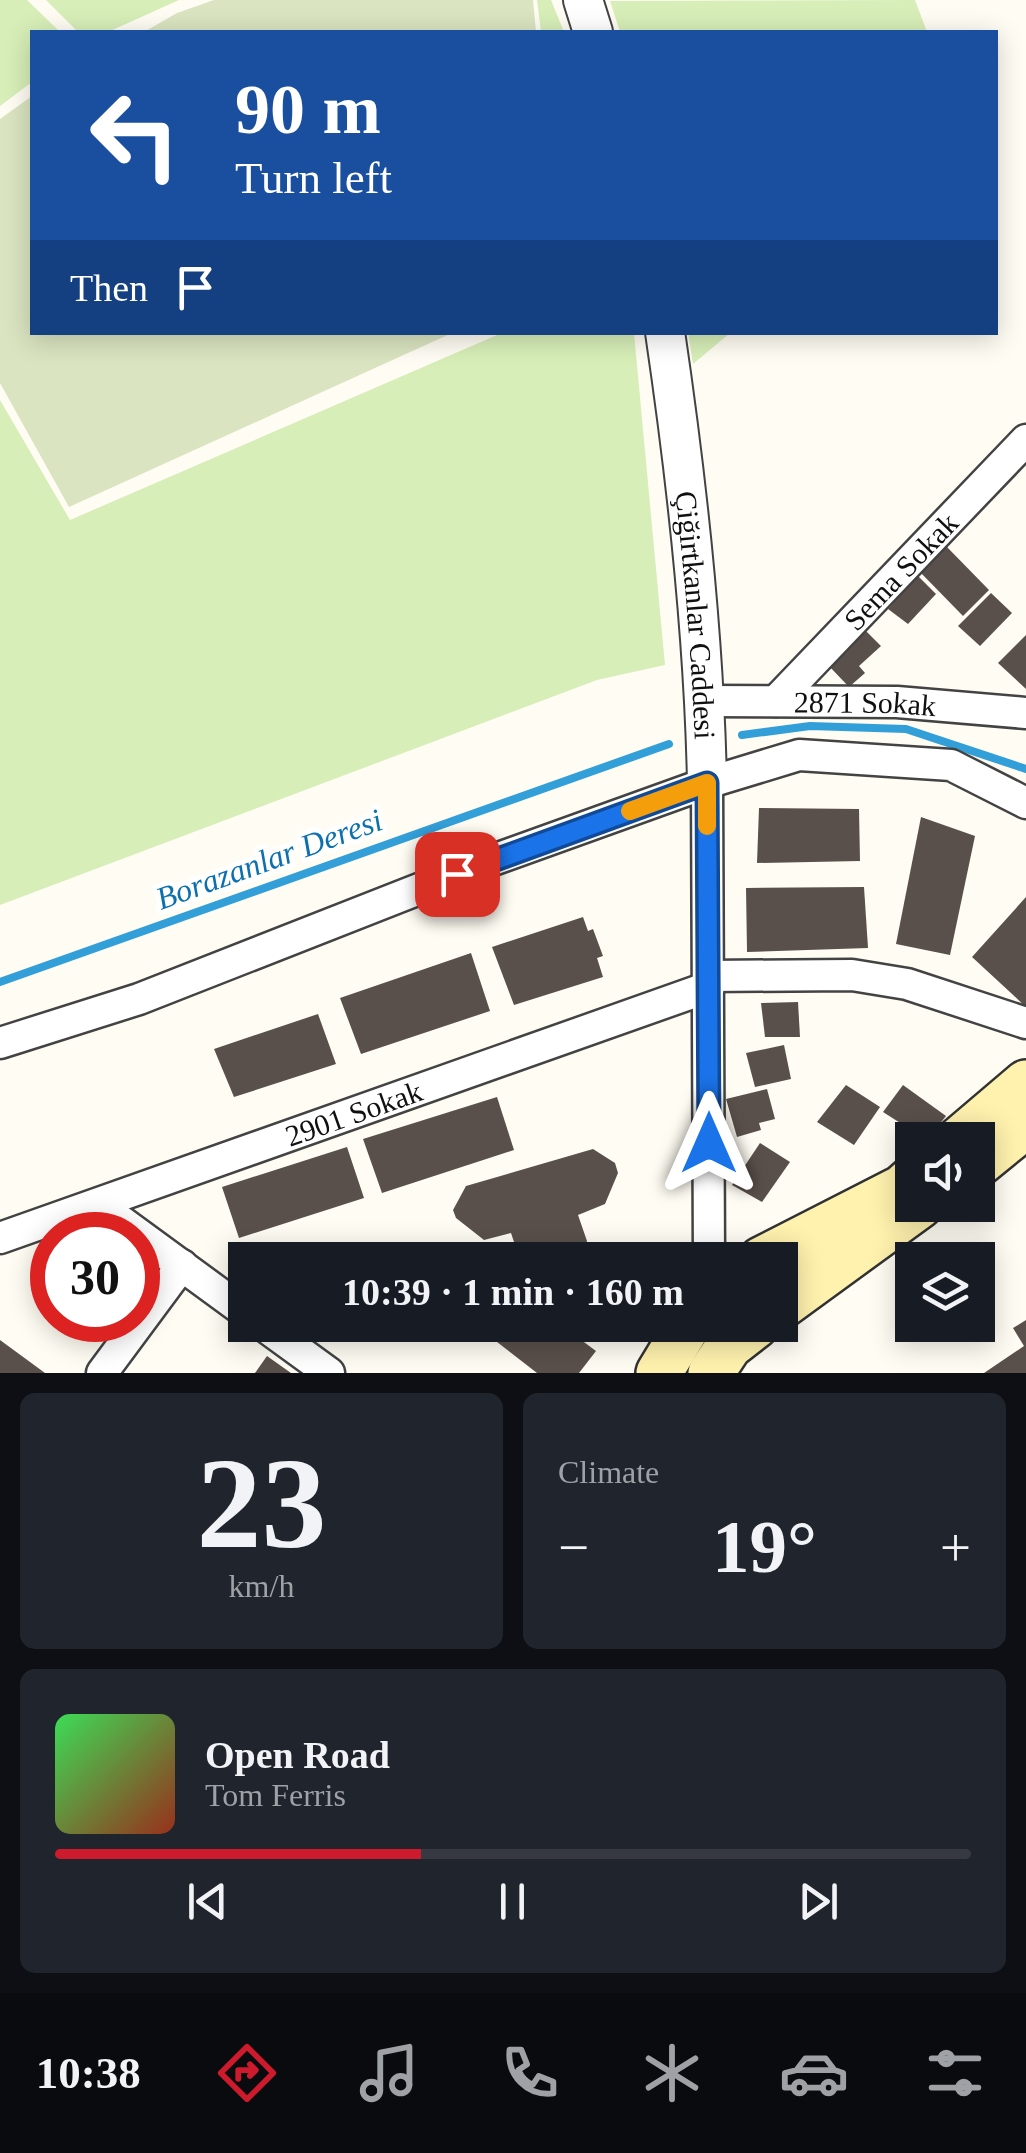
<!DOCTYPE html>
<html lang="en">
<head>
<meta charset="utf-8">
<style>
	:root { --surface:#171b24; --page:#20242c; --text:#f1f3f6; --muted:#9ea1a6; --line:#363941; --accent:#cd1a2c }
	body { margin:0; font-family:Georgia,serif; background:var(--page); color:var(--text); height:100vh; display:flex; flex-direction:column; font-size:38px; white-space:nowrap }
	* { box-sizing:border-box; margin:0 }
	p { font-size:32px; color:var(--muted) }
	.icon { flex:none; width:55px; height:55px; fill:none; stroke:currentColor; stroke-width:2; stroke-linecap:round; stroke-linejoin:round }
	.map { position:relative; height:1373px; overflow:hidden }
	.sheet { display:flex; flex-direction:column; gap:20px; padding:20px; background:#0d0f14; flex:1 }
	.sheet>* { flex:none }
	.top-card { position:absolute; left:30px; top:30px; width:968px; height:305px; border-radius:0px; box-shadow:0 5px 25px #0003; background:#1a4fa0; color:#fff; overflow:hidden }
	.tools { position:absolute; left:895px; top:1122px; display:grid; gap:20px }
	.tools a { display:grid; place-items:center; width:100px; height:100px; border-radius:0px; background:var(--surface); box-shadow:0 5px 25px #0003; font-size:50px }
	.speed { position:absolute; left:30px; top:1212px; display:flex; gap:20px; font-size:50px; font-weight:700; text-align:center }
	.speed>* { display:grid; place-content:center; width:130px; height:130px; border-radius:50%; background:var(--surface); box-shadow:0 5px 25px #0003; line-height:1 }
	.speed .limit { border:15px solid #d22; background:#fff; color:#111 }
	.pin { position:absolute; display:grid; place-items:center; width:85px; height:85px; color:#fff; margin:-42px; border-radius:20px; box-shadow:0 5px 15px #0006 }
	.me { position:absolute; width:110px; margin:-55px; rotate:0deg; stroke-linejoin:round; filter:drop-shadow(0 0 8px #0008) }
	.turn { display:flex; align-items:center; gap:35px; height:210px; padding:0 40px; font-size:45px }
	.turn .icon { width:130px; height:130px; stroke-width:2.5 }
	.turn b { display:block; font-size:70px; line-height:85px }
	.then { display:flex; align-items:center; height:95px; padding:0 40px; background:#0003; gap:20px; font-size:38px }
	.big { font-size:75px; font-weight:600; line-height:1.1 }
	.sheet .tile { flex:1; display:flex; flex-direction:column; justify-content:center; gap:15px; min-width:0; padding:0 35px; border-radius:15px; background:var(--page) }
	.sheet .dial { align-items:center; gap:0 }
	.dial b { font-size:130px; line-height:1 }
	.song { display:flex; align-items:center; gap:30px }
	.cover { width:120px; height:120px; border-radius:15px; background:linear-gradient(135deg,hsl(130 70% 55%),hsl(10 70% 35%)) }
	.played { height:10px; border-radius:5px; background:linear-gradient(90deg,var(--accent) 40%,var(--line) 40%) }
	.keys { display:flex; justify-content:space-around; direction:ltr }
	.heat { display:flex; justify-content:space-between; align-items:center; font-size:55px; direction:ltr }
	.sheet .tiles { flex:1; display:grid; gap:20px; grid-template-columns:1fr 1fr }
	.tile:last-child { grid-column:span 2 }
	.trip { position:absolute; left:228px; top:1242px; width:570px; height:100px; border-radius:0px; background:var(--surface); box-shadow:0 5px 25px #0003; font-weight:600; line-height:100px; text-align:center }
	.tabs { display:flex; height:160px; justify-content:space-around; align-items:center; background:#090b0e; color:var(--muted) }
	.tabs .icon { width:70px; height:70px }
	.tabs .active { color:var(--accent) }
	.tabs b { font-size:45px; color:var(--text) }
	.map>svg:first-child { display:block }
</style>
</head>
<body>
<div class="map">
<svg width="1026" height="1373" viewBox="0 0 1026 1373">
	<rect width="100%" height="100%" fill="#fffcf3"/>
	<g fill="#d7eeb8">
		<path d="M 0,0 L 27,0 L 60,32 L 32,32 L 32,82 L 0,106 Z"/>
		<path d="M 46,0 L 179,0 L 108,32 L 78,32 Z"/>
		<path d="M 537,0 L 551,0 L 564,32 L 541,32 Z"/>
		<path d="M 915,0 L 927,32 L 620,32 L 610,1 Z"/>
		<path d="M 504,332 L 634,333 L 665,665 L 597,680 L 0,905 L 0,400 L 70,520 Z"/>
		<path d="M 688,332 L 730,332 L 730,333 L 693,364 Z"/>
	</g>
	<g fill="#dae4c0">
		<path d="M 214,0 L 533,0 L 536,32 L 144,32 L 177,13 Z"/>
		<path d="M 32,96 L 32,332 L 452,333 L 69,507 L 0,383 L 0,119 Z"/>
	</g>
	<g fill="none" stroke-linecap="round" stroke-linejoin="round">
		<g stroke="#339fd9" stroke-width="8">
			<path d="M 742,735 L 810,726 L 906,729 L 1026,769"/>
			<path d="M 0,982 L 669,744"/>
		</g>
	</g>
	<g fill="#5a504b">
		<path d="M 946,546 L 989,590 L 963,616 L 921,573 Z"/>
		<path d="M 918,576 L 936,594 L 908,624 L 888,609 Z"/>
		<path d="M 991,593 L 1012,613 L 980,646 L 958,626 Z"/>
		<path d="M 866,631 L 881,646 L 859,666 L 865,673 L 849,687 L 829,666 Z"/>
		<path d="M 1026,635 L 1026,689 L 998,663 Z"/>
		<path d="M 759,808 L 859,809 L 860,861 L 757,863 Z"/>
		<path d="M 921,817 L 975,836 L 950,955 L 896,944 Z"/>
		<path d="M 864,887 L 868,948 L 747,952 L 746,888 Z"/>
		<path d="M 1026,897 L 1026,1007 L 972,957 Z"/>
		<path d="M 583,917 L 588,931 L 593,929 L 603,956 L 597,958 L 603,977 L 514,1005 L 492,947 Z"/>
		<path d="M 471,953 L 490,1011 L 361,1054 L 340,998 Z"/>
		<path d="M 798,1002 L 800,1037 L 765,1037 L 761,1003 Z"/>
		<path d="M 318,1014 L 336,1064 L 234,1097 L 214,1049 Z"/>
		<path d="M 784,1045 L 791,1079 L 755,1087 L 746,1053 Z"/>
		<path d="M 846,1085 L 880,1107 L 854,1145 L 817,1122 Z"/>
		<path d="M 903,1085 L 946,1116 L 927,1140 L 883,1112 Z"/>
		<path d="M 767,1089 L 775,1119 L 759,1123 L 761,1130 L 737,1137 L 726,1099 Z"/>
		<path d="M 497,1097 L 514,1150 L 382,1193 L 363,1139 Z"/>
		<path d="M 760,1143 L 790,1162 L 762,1202 L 732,1185 Z"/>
		<path d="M 347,1147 L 364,1198 L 239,1238 L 222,1187 Z"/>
		<path d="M 593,1149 L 615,1163 L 618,1173 L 605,1204 L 578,1215 L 587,1241 L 582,1260 L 520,1260 L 511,1233 L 484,1240 L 456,1218 L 453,1210 L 466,1186 Z"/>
		<path d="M 1026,1320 L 1026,1373 L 984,1373 L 1024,1346 L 1013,1328 Z"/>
		<path d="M 475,1325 L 561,1325 L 596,1351 L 579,1373 L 537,1373 Z"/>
		<path d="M 0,1340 L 45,1373 L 0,1373 Z"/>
		<path d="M 267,1356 L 291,1373 L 255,1373 Z"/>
	</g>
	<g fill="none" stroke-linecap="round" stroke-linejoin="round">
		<defs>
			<g id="minor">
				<path id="s1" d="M 705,701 L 897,702 L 1026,713"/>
				<path id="s2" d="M 776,701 L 1026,440"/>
				<path d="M 707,783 L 709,1260"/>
				<path d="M 709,976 L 852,975 L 907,984 L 1026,1023"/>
				<path d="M 0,1043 L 139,999 L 493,860 L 707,783 L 799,755 L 951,765 L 1026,803"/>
				<path d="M 99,1205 L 245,1312"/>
				<path id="s3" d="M 0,1238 L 709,987"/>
				<path d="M 263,1325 L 329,1373"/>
				<path d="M 102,1373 L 182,1265"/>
			</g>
			<g id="tertiary">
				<path d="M 583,0 L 593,32"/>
				<path id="s4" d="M 665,332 C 687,481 704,633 707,783"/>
			</g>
			<g id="secondary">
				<path d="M 959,1140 L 1026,1083"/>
				<path d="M 978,1164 L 1026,1125"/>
				<path d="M 761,1260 L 902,1188 L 911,1180"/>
				<path d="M 780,1307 L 920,1205"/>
				<path d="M 659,1373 L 688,1325"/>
				<path d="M 711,1373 L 729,1346 L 756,1325"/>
			</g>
		</defs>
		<use href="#minor" stroke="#434343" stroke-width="35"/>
		<use href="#tertiary" stroke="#434343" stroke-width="42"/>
		<use href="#secondary" stroke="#323232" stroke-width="50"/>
		<use href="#minor" stroke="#fff" stroke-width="30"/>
		<use href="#tertiary" stroke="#fff" stroke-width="38"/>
		<use href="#secondary" stroke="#fff2ae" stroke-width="45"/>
	</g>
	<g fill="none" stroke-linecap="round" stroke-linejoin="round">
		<defs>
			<path id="route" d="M 457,874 L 707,783 L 709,1143"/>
		</defs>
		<use href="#route" stroke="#114b97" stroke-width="25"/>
		<use href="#route" stroke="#1a73e8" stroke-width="18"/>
		<path stroke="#f59e0b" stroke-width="18" d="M 630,811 L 707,783 L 707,826"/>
	</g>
	<g text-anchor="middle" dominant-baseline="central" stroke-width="10" stroke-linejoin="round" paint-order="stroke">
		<g font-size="30" fill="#101010" stroke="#fff">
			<text stroke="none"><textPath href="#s2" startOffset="180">Sema Sokak</textPath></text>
			<text stroke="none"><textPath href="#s4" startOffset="285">Çiğirtkanlar Caddesi</textPath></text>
			<text stroke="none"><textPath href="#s1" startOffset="160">2871 Sokak</textPath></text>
			<text stroke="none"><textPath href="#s3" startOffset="375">2901 Sokak</textPath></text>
		</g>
		<g font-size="32" font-style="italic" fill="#0d70ae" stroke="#fff">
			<text transform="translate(269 859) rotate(-20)">Borazanlar Deresi</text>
		</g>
	</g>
</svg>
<div class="tools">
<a><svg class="icon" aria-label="sound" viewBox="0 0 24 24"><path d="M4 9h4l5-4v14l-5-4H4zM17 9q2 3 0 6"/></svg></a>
<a><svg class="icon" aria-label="layers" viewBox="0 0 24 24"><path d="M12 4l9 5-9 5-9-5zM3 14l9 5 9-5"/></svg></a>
</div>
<div class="speed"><div class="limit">30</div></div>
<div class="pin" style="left:457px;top:874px;background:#d93025"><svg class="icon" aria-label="arrive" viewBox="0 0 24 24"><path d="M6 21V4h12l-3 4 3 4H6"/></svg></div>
<svg class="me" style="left:709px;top:1143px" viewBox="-20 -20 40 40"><path d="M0-17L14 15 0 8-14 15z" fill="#1a73e8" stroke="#fff" stroke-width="4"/></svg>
<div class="trip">10:39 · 1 min · 160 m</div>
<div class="top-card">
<div class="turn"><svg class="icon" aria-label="left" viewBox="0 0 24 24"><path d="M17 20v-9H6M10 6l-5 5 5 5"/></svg><div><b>90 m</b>Turn left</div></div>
<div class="then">Then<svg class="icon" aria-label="arrive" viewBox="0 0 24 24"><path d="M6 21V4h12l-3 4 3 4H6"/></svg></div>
</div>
</div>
<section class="sheet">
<div class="tiles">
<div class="tile dial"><b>23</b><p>km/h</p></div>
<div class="tile"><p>Climate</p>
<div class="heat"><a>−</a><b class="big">19°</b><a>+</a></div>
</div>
<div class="tile">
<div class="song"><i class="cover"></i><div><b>Open Road</b><p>Tom Ferris</p></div></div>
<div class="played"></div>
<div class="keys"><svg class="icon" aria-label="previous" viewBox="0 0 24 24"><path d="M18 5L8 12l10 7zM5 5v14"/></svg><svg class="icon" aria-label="pause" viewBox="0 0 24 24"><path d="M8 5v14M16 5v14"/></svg><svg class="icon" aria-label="next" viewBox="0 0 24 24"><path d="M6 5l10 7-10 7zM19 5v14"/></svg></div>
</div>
</div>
</section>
<nav class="tabs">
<b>10:38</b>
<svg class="icon active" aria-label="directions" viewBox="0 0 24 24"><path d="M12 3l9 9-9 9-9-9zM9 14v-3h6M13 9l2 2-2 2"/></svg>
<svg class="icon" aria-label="music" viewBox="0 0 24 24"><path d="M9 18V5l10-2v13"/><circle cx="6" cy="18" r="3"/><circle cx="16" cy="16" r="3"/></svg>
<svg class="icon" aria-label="phone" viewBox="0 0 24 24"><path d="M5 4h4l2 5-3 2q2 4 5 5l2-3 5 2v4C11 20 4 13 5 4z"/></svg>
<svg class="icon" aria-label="climate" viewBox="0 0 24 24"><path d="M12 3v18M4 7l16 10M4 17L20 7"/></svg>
<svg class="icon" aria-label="car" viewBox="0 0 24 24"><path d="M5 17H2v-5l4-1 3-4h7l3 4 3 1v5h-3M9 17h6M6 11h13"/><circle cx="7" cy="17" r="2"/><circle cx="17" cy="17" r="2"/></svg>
<svg class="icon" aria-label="filters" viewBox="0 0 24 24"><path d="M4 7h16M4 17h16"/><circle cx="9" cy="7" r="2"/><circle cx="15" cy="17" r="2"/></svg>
</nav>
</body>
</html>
